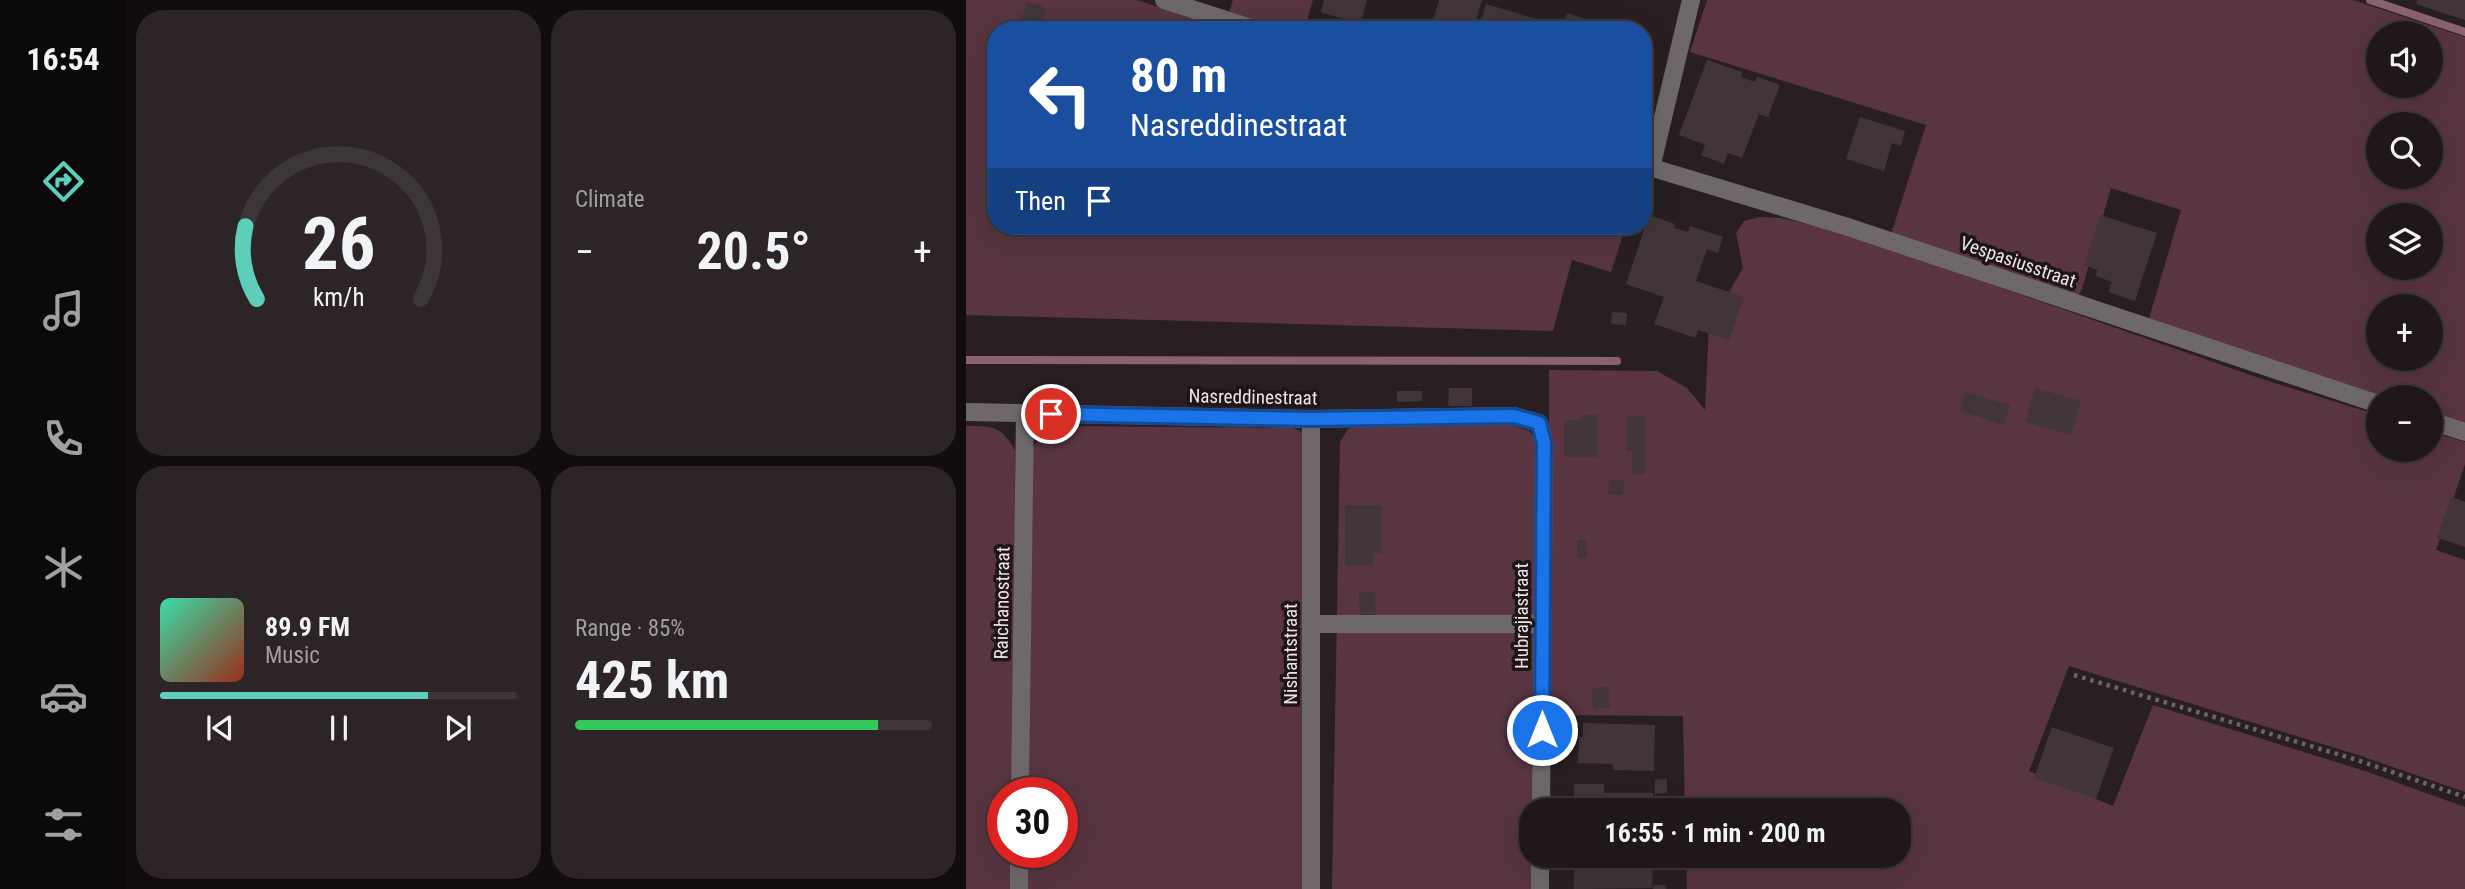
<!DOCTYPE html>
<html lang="en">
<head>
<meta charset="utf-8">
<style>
	:root { --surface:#1f171a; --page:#2c2427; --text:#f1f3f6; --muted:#a19fa2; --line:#3c3639; --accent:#5dceb9 }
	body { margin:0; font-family:"Roboto Condensed",sans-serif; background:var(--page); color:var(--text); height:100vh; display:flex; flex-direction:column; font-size:26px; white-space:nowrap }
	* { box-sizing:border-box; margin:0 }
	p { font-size:23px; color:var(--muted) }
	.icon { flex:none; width:38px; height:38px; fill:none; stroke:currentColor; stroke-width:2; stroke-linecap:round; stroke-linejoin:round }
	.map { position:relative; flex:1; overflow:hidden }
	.panel { display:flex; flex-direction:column; gap:10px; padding:10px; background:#110d0e; width:840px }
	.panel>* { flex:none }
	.top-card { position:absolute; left:21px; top:21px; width:665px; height:214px; border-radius:28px; box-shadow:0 7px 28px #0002,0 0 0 2px var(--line); background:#1a4fa0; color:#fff; overflow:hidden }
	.tools { position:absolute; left:1400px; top:21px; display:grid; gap:14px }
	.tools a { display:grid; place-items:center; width:77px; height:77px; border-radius:50%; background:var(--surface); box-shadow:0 7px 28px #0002,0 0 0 2px var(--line); font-size:35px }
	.speed { position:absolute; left:21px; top:777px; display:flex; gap:14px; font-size:35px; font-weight:700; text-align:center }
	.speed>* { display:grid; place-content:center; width:91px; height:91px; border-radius:50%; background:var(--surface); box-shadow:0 7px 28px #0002,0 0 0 2px var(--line); line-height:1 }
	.speed .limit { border:10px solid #d22; background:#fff; color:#111 }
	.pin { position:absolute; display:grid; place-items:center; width:60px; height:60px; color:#fff; margin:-30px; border:4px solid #fff; border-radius:50%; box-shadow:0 2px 7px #0007 }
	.me { position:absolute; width:77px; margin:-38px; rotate:0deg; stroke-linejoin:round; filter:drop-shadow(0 0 5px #0008) }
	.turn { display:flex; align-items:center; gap:24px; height:147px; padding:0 28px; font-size:32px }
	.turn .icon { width:91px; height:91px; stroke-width:2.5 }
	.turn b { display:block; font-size:49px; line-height:60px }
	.then { display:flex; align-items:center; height:66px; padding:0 28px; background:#0003; gap:14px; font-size:26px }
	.big { font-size:52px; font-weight:700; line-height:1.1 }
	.panel .widget { flex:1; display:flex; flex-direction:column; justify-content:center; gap:10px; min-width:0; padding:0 24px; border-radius:28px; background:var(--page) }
	.panel .dial { align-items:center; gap:0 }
	.dial svg { height:182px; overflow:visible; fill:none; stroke:var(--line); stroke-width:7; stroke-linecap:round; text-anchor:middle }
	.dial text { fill:var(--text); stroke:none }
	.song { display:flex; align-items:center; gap:21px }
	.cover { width:84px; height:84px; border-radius:10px; background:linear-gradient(135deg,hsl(160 70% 55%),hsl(10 70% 35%)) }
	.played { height:7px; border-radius:4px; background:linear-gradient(90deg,var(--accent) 75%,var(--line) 75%) }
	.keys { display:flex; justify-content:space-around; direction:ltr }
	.heat { display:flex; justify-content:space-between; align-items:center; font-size:38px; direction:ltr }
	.charge { height:10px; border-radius:5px; background:linear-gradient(90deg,#34c759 85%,var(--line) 0) }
	.panel .tiles { flex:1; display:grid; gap:10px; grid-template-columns:repeat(2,1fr) }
	.trip { position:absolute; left:553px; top:798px; width:392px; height:70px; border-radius:28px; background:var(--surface); box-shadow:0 7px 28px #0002,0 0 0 2px var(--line); font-weight:700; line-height:70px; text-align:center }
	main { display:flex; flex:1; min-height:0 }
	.menu { display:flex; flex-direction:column; width:126px; justify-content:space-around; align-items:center; background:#0c090a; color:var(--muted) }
	.menu .icon { width:49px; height:49px }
	.menu .active { color:var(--accent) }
	.menu b { font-size:32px; color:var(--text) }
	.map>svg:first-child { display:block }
</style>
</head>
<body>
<main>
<nav class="menu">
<b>16:54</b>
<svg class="icon active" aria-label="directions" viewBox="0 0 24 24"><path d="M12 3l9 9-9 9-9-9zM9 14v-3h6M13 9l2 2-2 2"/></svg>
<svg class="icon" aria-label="music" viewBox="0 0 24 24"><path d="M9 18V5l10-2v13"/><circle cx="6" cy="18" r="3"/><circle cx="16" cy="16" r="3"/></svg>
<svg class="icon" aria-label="phone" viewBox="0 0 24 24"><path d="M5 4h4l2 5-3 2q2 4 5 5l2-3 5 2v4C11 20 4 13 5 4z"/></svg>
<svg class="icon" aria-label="climate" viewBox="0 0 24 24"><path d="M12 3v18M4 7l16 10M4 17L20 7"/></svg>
<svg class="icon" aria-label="car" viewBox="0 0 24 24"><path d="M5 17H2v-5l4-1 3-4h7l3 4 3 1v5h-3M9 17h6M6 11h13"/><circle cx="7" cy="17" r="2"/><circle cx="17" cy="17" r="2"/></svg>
<svg class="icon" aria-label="filters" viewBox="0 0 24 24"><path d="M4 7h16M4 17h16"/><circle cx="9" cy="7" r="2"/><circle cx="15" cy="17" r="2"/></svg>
</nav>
<section class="panel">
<div class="tiles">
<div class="widget dial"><svg viewBox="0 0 100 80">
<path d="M14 69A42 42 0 1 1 86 69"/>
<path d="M14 69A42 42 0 0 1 9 37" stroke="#5dceb9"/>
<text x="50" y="56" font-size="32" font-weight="700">26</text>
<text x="50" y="72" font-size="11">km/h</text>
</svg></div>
<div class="widget"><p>Climate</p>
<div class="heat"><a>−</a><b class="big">20.5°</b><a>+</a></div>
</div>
<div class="widget">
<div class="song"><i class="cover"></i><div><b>89.9 FM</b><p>Music</p></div></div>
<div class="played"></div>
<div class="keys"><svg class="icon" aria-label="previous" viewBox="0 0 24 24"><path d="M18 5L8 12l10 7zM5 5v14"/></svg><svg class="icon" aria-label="pause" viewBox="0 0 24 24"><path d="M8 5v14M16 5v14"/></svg><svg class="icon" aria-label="next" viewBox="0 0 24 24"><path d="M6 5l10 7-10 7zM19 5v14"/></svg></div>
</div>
<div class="widget"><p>Range · 85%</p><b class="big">425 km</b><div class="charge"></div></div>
</div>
</section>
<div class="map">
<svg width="1499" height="889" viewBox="0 0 1499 889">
	<rect width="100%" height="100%" fill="#291f22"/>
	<g fill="#583540" fill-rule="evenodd">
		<path d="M 0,0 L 171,0 L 263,30 L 30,30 L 30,226 L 660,226 L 645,272 L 606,260 L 587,331 L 0,315 Z"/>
		<path d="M 267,0 L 347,0 L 338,30 L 315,30 L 263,12 Z"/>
		<path d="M 741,0 L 1387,0 L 1499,37 L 1499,424 L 1465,413 L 1465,397 L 1414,397 L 1181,325 L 1215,210 L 1145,188 L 1116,289 L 1112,296 L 925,234 L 960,125 L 724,52 ZM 1412,33 L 1465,33 L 1465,86 L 1412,86 ZM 1412,124 L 1465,124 L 1465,177 L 1412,177 ZM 1412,215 L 1465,215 L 1465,268 L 1412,268 ZM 1412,306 L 1465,306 L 1465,359 L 1412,359 Z"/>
		<path d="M 794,217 L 816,218 L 882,234 L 1296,379 L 1412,415 L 1412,450 L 1465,450 L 1465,432 L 1499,442 L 1499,464 L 1470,550 L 1499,560 L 1499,792 L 1392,755 L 1103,666 L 1063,771 L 1147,806 L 1187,705 L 1399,771 L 1499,807 L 1499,889 L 721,889 L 720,856 L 933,856 L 933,810 L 719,810 L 717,716 L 583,715 L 583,370 L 691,371 L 721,388 L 739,410 L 743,326 L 777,268 L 770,233 L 778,221 Z"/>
		<path d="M 545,425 L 563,431 L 572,442 L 568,810 L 565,810 L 567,889 L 366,889 L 374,442 L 382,429 L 395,426 Z"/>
		<path d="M 0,426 C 27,426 36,426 49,451 L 48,793 L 37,793 L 37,852 L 47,852 L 47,889 L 0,889 Z"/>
		<path d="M 90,426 L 327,428 L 344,435 L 343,889 L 62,889 L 62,852 L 96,852 L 96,793 L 63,793 L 67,449 L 73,435 Z"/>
	</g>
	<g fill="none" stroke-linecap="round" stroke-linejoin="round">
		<g stroke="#89626e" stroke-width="8">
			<path d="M 1404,0 L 1499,32"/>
			<path d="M 0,360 L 651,361"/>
		</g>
	</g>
	<g fill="#413538">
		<path d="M 358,0 L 401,0 L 394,24 L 355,12 Z"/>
		<path d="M 473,0 L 516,0 L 507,30 L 464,30 Z"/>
		<path d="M 1451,0 L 1499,0 L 1499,20 L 1450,4 Z"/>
		<path d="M 61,2 L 80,8 L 72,30 L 54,24 Z"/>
		<path d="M 520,4 L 591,25 L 590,30 L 512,30 Z"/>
		<path d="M 601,13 L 648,29 L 648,30 L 595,30 Z"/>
		<path d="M 741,60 L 776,72 L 775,77 L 789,82 L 791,77 L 814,85 L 802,117 L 793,114 L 776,158 L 762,153 L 758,164 L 735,155 L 739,145 L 713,135 Z"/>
		<path d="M 894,117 L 939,131 L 935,146 L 926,143 L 918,171 L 880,159 Z"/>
		<path d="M 683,215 L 709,224 L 708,228 L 722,232 L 724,226 L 757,237 L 752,253 L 741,249 L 730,281 L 778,297 L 763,340 L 732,330 L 729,338 L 688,324 L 698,297 L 660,284 Z"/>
		<path d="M 1134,215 L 1191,233 L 1169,301 L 1142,292 L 1146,282 L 1130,276 L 1131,270 L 1118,265 Z"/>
		<path d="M 646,312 L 661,313 L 660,325 L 645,324 Z"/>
		<path d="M 483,388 L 506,388 L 506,406 L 482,406 Z"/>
		<path d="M 1069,388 L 1115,401 L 1105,435 L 1059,422 Z"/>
		<path d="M 431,391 L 456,391 L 456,401 L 431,402 Z"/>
		<path d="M 999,392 L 1044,405 L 1038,425 L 994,411 Z"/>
		<path d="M 615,415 L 632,415 L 632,457 L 598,457 L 598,421 L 615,420 Z"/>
		<path d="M 660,416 L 679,416 L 679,474 L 666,474 L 666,451 L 660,451 Z"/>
		<path d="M 643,480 L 658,480 L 657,495 L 642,494 Z"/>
		<path d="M 1485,497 L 1499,502 L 1499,547 L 1471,538 Z"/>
		<path d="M 379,505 L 416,505 L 416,553 L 407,553 L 407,565 L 379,565 Z"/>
		<path d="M 611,540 L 621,540 L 621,558 L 612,558 Z"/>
		<path d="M 393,592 L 409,592 L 410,622 L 394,622 Z"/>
		<path d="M 642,687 L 644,707 L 627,709 L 626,688 Z"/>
		<path d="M 617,723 L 689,725 L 688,771 L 647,770 L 647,764 L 612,763 L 613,737 L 617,737 Z"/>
		<path d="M 1086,727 L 1148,748 L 1130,799 L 1068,778 Z"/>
		<path d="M 701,779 L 701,793 L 689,794 L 689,780 Z"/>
		<path d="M 608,784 L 638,784 L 638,793 L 687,793 L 687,810 L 608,810 Z"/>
		<path d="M 608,856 L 687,858 L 686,888 L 608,889 Z"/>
		<rect x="687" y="885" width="13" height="4"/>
	</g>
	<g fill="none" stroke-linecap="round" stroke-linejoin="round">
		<path stroke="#6d6466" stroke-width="4.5" stroke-dasharray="3.5 5" stroke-linecap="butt" d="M 1108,675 L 1388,759 L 1499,797"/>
		<g stroke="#6e686a" stroke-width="18">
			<path d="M 198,0 L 291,30"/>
			<path d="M 677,165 L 879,226 L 1412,404"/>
			<path d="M 685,168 L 725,0"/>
			<path d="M 0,412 L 345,419 L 548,416 L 573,423 L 578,443 L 575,810"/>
			<path d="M 345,419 L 345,889"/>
			<path d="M 1465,421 L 1499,432"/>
			<path d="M 345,624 L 576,624"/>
			<path d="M 54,793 L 59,413"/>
			<path d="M 53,889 L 53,852"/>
			<path d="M 574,889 L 574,856"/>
		</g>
	</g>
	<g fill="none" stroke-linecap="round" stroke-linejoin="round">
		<defs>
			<path id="route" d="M 85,414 L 345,419 L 548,416 L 573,423 L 578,443 L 576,730"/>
		</defs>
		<use href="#route" stroke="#114b97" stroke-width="18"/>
		<use href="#route" stroke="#1a73e8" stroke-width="12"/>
	</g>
	<g text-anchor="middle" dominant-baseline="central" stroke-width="7" stroke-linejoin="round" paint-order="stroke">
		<g font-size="19" fill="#ece5e7" stroke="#1f1518">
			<text transform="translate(1052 262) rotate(19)">Vespasiusstraat</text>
			<text transform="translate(287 397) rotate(1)">Nasreddinestraat</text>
			<text transform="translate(36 603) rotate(-89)">Raichanostraat</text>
			<text transform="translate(555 616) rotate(-90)">Hubrajiastraat</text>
			<text transform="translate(324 654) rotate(-90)">Nishantstraat</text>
		</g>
	</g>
</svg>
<div class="tools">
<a><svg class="icon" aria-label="sound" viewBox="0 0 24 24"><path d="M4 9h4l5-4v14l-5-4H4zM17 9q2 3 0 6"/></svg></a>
<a><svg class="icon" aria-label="search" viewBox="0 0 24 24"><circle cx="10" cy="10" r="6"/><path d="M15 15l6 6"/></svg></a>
<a><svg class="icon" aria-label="layers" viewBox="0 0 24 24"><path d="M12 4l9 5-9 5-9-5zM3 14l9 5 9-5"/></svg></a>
<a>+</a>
<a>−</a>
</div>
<div class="speed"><div class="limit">30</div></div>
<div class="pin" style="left:85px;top:414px;background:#d93025"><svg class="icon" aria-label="arrive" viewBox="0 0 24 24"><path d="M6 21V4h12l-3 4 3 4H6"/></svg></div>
<svg class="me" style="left:576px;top:730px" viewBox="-20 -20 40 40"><circle r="17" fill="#1a73e8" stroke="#fff" stroke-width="3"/><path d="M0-11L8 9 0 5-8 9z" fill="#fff"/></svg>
<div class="trip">16:55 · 1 min · 200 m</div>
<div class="top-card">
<div class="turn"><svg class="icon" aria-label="left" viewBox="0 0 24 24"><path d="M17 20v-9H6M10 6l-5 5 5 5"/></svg><div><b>80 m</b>Nasreddinestraat</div></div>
<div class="then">Then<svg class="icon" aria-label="arrive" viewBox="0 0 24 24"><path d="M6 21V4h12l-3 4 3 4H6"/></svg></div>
</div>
</div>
</main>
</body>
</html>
